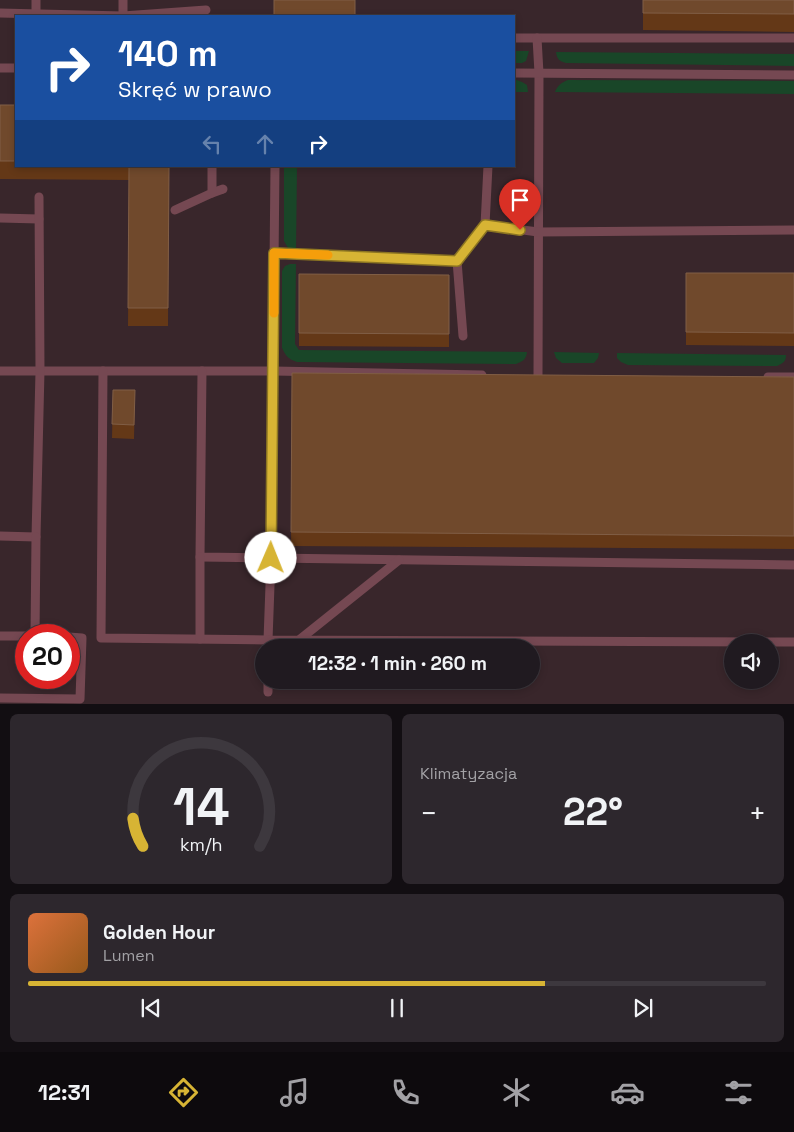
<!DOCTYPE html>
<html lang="pl">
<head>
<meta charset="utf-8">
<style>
	:root { --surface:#201a20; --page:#2d272d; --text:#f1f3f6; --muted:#a2a1a5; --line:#3d383e; --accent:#d7b434 }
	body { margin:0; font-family:"Space Grotesk",sans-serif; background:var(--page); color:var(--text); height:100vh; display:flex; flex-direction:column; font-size:19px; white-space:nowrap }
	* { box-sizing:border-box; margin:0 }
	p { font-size:16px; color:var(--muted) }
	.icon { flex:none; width:28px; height:28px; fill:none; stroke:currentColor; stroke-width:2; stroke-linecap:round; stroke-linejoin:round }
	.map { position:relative; height:704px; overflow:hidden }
	.panel { display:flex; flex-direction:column; gap:10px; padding:10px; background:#120e12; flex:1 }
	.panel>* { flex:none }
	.banner { position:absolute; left:15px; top:15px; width:500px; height:152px; border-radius:0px; box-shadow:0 2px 8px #0003,0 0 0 1px var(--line); background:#1a4fa0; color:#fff; overflow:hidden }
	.controls { position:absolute; left:724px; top:634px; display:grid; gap:10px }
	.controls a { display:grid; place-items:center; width:55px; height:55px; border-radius:50%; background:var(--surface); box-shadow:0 2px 8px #0003,0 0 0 1px var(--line); font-size:25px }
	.speed { position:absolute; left:15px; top:624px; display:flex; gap:10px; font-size:25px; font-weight:700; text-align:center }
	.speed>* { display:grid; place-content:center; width:65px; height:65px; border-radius:50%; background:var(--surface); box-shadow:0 2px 8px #0003,0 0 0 1px var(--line); line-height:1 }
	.speed .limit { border:8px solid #d22; background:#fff; color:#111 }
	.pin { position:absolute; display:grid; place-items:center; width:42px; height:42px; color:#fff; margin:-51px -21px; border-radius:50% 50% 50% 0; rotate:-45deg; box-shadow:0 0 5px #0007 }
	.pin .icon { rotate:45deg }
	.me { position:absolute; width:55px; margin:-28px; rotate:1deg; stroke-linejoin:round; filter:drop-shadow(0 0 4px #0008) }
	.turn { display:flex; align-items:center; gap:18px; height:105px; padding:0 20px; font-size:22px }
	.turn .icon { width:65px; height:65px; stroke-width:2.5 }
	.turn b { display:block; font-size:35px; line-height:42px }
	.lanes { display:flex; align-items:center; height:48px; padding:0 20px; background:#0003; justify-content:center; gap:25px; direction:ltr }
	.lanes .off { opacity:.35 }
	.big { font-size:38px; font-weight:700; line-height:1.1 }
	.panel .widget { flex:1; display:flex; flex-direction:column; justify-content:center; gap:8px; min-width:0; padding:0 18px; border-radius:8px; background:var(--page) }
	.panel .dial { align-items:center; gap:0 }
	.dial svg { height:130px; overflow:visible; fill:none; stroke:var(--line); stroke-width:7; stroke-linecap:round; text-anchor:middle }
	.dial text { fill:var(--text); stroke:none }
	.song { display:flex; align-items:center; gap:15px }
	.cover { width:60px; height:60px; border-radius:8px; background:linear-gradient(135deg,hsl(20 70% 55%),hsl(30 70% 35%)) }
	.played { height:5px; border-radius:2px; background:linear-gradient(90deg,var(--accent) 70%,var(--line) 70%) }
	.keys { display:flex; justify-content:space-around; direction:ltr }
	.heat { display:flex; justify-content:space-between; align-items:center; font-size:28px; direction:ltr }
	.panel .tiles { flex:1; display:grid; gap:10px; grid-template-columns:1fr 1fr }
	.widget:last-child { grid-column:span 2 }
	.trip { position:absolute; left:255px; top:639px; width:285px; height:50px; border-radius:25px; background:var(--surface); box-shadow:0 2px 8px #0003,0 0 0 1px var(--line); font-weight:700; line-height:50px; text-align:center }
	.dock { display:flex; height:80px; justify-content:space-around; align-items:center; background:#0d0a0d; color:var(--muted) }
	.dock .icon { width:35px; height:35px }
	.dock .current { color:var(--accent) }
	.dock b { font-size:22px; color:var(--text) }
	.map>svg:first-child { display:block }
</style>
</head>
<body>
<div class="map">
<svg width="794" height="705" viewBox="0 0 794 705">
	<rect width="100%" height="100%" fill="#2a222b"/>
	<path fill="#39262b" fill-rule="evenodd" d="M 0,0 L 794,0 L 794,704 L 0,705 ZM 16,16 L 514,16 L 514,166 L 16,166 ZM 26,635 L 69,635 L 69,678 L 26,678 ZM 732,642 L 770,642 L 770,680 L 732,680 ZM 264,648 L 531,648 L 531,680 L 264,680 Z"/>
	<g fill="#194628">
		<path d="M 514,51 L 529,51 L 526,61 L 522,63 L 514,63 Z"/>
		<path d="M 556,52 L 794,54 L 794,66 L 566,63 C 559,61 557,59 556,52 Z"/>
		<path d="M 514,79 L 522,82 L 527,85 L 528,92 L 514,92 Z"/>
		<path d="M 568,80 L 794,81 L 794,94 L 555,92 C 557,86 562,82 568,80 Z"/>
		<path d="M 284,166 L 297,166 L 296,250 L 288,248 L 284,241 Z"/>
		<path d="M 290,264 L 296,264 L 295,344 L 299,350 L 527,352 C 526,360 523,361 516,364 L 297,362 C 288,359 286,356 282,348 L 282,271 L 285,266 Z"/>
		<path d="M 554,352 L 599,353 L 598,358 L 594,363 L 562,363 L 556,358 Z"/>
		<path d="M 617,353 L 786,355 C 786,362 783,363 777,366 L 628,365 L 621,362 L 617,358 Z"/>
	</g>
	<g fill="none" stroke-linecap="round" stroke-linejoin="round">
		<g stroke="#754852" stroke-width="9">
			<path d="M 0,13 L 123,16 L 206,10"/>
			<path d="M 36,16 L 36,0"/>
			<path d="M 123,16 L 123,0"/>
			<path d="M 514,38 L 794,38"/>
			<path d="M 537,38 L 539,73 L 538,376"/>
			<path d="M 0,68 L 16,68"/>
			<path d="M 514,73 L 794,75"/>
			<path d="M 275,166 L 271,558 L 268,640 L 794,642"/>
			<path d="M 212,193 L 223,189"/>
			<path d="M 175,210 L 212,193 L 212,166"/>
			<path d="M 0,218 L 39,219"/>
			<path d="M 485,225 L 488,166"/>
			<path d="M 274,253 L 457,261 L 485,225 L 538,232 L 794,230"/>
			<path d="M 457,261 L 463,336"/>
			<path d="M 0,371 L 274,371 L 482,375"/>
			<path d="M 103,371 L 101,638 L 268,640 L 268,648"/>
			<path d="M 202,371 L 200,557 L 794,565"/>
			<path d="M 768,377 L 794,377"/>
			<path d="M 0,536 L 36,537 L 40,371 L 39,197"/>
			<path d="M 200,557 L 200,639"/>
			<path d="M 35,635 L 36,537"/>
			<path d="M 0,636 L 26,636"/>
			<path d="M 299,640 L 399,560"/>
			<path d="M 268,692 L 268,680"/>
			<path d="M 0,698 L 80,699 L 82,638 L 69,637"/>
		</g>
	</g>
	<g fill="#643817">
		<path d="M 643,0 L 794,0 L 794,32 L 643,30 Z"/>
		<path d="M 0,105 L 16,105 L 16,166 L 169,166 L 168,326 L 128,326 L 129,180 L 0,179 Z"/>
		<path d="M 686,273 L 794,273 L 794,346 L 686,345 Z"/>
		<path d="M 299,274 L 449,275 L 449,347 L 299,346 Z"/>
		<path d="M 292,373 L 794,377 L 794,549 L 291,546 Z"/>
		<path d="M 113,390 L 135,390 L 134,439 L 112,438 Z"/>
	</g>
	<g fill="#70492c" stroke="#805e46">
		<rect x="274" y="0" width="81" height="16"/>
		<path d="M 643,0 L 794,0 L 794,14 L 643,13 Z"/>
		<rect x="0" y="105" width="16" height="56"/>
		<path d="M 129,166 L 169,166 L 168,308 L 128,308 Z"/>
		<path d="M 686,273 L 794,273 L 794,333 L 686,332 Z"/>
		<path d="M 299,274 L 449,275 L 449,334 L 299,333 Z"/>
		<path d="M 292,373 L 794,377 L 794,536 L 291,532 Z"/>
		<path d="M 113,390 L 135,390 L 134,425 L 112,424 Z"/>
	</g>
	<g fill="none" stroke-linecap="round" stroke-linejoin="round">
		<defs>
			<path id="route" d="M 271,558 L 274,253 L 457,261 L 485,225 L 520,230"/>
		</defs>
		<use href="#route" stroke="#8c7522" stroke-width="12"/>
		<use href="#route" stroke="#d7b434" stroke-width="9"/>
		<path stroke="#f59e0b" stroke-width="9" d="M 274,313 L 274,253 L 328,255"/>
	</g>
</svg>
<div class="controls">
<a><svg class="icon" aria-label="sound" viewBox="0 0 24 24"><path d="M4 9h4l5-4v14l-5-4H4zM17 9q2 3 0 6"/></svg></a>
</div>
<div class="speed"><div class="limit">20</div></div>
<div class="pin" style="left:520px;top:230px;background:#d93025"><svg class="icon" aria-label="arrive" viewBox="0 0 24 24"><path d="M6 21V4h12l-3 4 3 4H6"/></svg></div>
<svg class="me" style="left:271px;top:558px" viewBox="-20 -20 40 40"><circle r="19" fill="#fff"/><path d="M0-13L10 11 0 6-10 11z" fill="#d7b434"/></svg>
<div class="trip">12:32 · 1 min · 260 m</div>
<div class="banner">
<div class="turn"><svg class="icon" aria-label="right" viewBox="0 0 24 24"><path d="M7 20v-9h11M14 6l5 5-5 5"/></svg><div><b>140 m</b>Skręć w prawo</div></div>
<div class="lanes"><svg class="icon off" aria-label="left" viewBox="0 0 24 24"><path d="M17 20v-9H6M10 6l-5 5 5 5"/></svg><svg class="icon off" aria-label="ahead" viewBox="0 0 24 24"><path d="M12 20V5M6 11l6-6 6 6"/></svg><svg class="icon" aria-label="right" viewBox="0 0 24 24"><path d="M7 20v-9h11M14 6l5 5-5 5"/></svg></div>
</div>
</div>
<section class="panel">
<div class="tiles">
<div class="widget dial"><svg viewBox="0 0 100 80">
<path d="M14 69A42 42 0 1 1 86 69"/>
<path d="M14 69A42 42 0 0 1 8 52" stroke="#d7b434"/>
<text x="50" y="56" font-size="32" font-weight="700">14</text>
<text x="50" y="72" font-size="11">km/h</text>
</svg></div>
<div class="widget"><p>Klimatyzacja</p>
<div class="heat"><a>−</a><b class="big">22°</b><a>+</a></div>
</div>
<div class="widget">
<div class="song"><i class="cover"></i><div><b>Golden Hour</b><p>Lumen</p></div></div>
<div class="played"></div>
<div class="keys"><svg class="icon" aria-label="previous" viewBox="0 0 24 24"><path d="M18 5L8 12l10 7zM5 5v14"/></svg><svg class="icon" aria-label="pause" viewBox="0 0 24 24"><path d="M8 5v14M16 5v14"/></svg><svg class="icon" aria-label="next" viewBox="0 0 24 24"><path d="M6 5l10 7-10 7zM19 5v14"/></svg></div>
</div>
</div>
</section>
<nav class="dock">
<b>12:31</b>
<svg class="icon current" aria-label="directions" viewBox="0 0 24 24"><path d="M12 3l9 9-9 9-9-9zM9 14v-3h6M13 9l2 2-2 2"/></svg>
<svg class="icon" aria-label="music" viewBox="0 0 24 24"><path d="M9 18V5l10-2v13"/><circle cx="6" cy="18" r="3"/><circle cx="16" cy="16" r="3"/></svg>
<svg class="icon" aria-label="phone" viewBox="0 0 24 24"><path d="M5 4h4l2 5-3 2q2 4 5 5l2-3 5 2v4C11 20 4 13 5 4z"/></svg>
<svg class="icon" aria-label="climate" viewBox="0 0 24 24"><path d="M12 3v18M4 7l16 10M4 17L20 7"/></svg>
<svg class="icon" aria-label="car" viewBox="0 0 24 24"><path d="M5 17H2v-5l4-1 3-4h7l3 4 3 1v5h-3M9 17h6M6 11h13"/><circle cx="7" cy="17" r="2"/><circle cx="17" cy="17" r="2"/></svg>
<svg class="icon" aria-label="filters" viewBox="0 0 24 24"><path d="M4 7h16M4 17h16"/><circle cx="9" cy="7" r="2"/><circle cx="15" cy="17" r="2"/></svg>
</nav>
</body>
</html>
